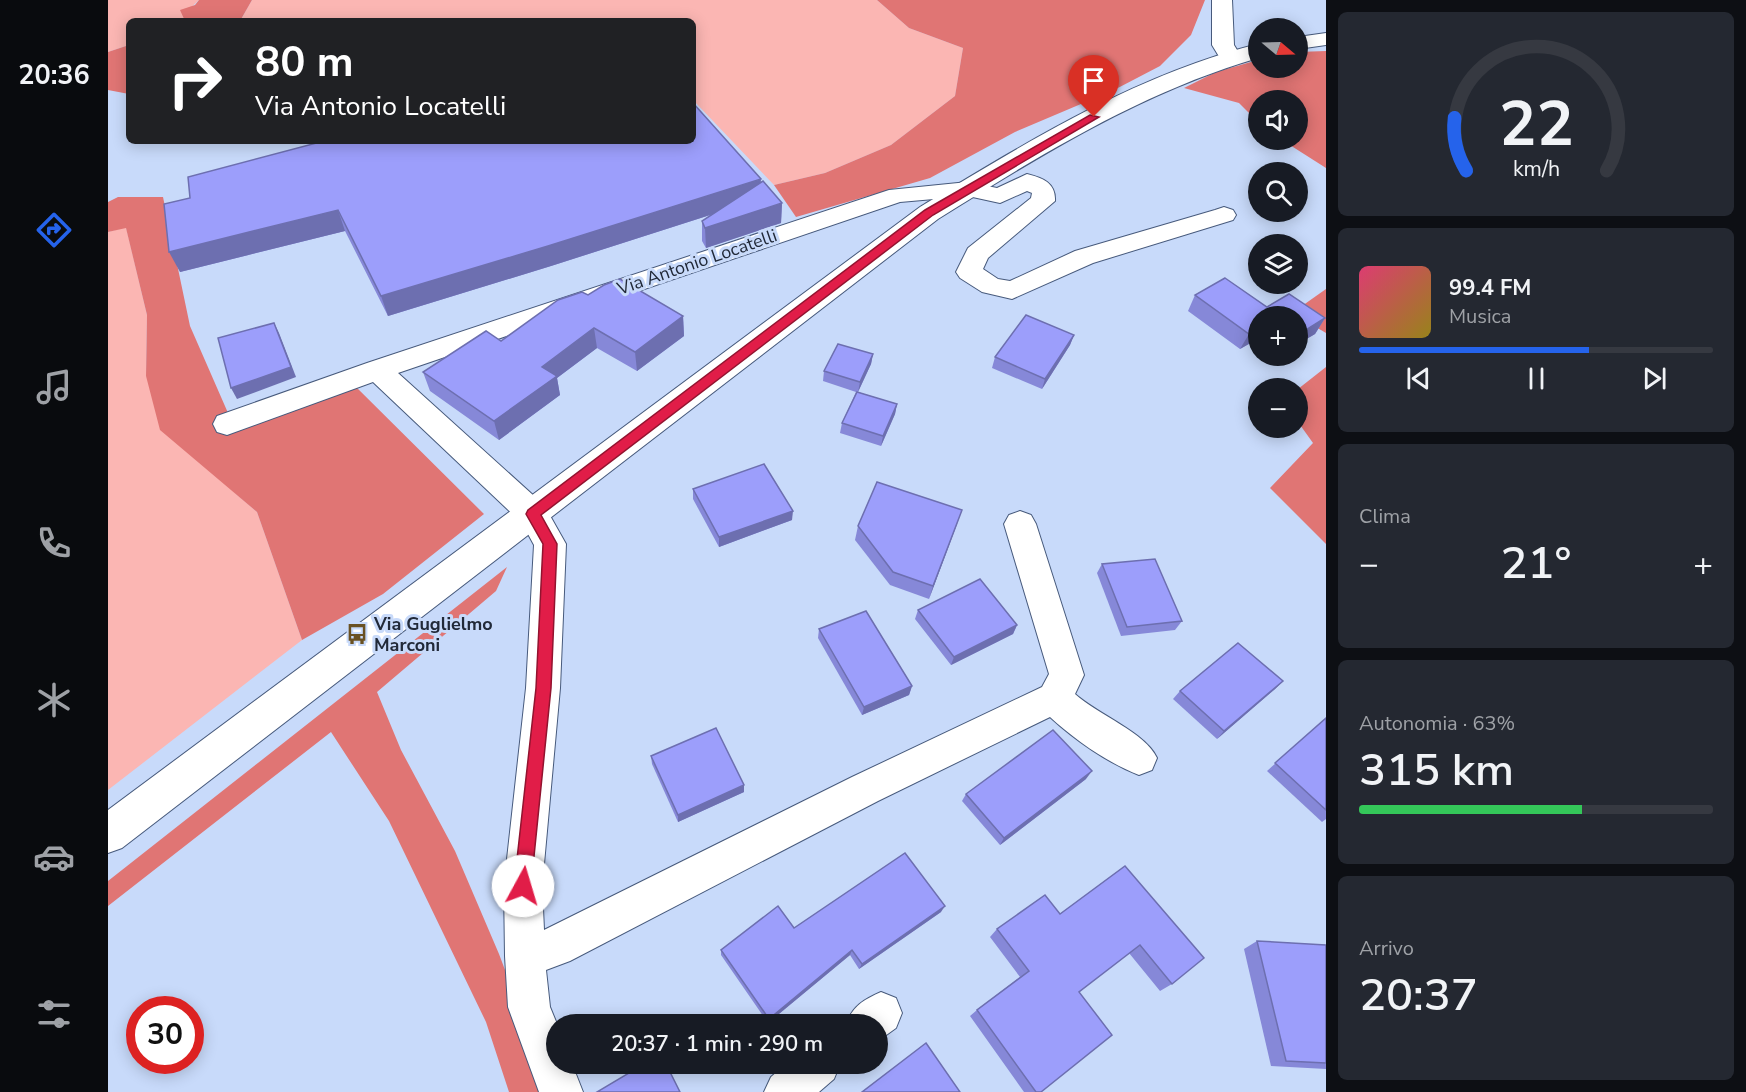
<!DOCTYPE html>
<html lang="it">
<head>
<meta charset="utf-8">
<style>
	:root { --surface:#171b24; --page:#242831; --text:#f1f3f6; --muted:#9ea1a6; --line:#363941; --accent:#2563eb }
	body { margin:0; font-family:"Nunito Sans",sans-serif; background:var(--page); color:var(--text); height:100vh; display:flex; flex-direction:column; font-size:22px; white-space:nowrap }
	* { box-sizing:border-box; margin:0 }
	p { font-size:20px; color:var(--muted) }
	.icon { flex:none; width:33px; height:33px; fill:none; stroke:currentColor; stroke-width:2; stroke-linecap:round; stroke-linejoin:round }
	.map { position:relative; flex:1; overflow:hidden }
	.panel { display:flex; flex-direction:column; gap:12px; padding:12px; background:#0d0f14; width:420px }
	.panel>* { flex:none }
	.banner { position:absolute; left:18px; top:18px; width:570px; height:126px; border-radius:9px; box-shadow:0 3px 15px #0003; background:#202124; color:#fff; overflow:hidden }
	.needle { width:39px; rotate:109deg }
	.buttons { position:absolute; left:1140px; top:18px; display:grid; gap:12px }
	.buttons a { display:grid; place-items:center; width:60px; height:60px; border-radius:50%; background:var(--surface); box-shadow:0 3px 15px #0003; font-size:30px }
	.speed { position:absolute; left:18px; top:996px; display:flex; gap:12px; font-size:30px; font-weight:700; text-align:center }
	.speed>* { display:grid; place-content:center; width:78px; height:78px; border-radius:50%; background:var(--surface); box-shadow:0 3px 15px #0003; line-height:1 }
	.speed .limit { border:9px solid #d22; background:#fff; color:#111 }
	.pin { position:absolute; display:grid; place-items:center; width:51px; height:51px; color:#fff; margin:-62px -26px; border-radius:50% 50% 50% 0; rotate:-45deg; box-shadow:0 0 6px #0007 }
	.pin .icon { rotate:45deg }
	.me { position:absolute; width:66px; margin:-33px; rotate:6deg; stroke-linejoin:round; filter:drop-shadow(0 0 4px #0008) }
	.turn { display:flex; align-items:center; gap:21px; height:126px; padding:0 30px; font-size:27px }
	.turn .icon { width:78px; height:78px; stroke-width:2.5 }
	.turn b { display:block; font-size:42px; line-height:51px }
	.big { font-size:45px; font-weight:600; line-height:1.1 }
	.panel .widget { flex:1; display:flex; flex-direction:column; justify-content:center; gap:9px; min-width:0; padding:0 21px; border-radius:9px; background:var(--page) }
	.panel .dial { align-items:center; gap:0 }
	.dial svg { height:156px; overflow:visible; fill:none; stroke:var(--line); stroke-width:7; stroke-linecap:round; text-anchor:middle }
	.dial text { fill:var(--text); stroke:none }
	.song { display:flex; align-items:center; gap:18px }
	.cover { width:72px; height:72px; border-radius:9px; background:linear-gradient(135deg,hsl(340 70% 55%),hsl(50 70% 35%)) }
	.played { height:6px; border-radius:3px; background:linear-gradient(90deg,var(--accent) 65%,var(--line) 65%) }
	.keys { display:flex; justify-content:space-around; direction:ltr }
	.heat { display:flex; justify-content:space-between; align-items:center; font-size:33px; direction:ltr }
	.charge { height:9px; border-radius:4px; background:linear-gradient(90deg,#34c759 63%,var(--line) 0) }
	.trip { position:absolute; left:438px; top:1014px; width:342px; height:60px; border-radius:30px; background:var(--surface); box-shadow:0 3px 15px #0003; font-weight:600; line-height:60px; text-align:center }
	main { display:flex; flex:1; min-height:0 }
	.tabs { display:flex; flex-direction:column; width:108px; justify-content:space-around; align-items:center; background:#090b0e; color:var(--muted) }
	.tabs .icon { width:42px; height:42px }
	.tabs .on { color:var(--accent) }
	.tabs b { font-size:27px; color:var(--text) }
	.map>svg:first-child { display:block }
</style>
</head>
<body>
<main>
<nav class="tabs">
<b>20:36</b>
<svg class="icon on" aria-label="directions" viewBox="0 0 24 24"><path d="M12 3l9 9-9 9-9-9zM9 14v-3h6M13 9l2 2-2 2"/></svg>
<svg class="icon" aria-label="music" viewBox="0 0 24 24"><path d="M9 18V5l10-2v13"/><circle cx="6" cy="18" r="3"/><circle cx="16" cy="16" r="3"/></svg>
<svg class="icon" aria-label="phone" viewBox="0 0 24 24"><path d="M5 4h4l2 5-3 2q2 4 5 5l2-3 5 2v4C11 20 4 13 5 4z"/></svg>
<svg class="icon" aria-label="climate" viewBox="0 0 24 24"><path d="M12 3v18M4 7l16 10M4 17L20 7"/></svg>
<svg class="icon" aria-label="car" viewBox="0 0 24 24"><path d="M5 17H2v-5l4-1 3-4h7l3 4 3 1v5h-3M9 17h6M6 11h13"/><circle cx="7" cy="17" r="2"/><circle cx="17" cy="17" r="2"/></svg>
<svg class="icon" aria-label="filters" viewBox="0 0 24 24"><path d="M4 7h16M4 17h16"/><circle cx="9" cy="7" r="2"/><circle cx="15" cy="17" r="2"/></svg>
</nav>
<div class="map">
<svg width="1218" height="1092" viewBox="0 0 1218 1092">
	<rect width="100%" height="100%" fill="#c8dafa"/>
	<g fill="#fbb6b3">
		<path d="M 0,0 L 91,0 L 75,15 L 77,21 L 21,21 L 21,45 L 0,52 Z"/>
		<path d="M 144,0 L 769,0 L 801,28 L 855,48 L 847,96 L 783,145 L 717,173 L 666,185 L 585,100 L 585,21 L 132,21 Z"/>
		<path d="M 18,227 L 39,315 L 38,376 L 127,493 L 149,512 L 194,640 L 0,790 L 0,232 Z"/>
	</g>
	<g fill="#e07574">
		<path d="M 91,0 L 144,0 L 132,21 L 77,21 L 72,10 L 87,5 Z"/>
		<path d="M 769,0 L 1097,0 L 1083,35 L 1052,66 L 1006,90 L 907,132 L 822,178 L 688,217 L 666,185 L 717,173 L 783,145 L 847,96 L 855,48 L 801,28 Z"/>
		<path d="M 21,45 L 21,94 L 0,90 L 0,52 Z"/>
		<path d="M 1218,51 L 1218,168 L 1174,140 L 1190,140 L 1190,100 L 1150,100 L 1150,122 L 1131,103 L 1076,88 L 1108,72 L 1150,60 L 1150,68 L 1190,68 L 1190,52 Z"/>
		<path d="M 10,197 L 55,197 L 82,326 L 127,429 L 244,383 L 376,514 L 275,594 L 194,640 L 149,512 L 52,430 L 38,376 L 39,315 L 18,228 L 0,232 L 0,202 Z"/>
		<path d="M 1218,289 L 1218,333 L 1184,313 Z"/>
		<path d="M 1218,367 L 1218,544 L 1162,488 L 1205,443 L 1190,422 L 1190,389 Z"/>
		<path d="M 399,567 L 388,591 L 269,692 L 293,750 L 347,851 L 391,954 L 443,1092 L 401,1092 L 378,1022 L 281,821 L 223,732 L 0,906 L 0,881 Z"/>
	</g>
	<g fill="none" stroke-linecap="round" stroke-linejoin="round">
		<defs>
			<g id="minor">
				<path d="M 919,174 C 935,178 948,183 947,201 L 880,258 L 875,269 L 890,279 L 902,281 L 967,251 L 1107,210 L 1116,207 L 1125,210 L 1128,215 L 1125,220 L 985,263 L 904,299 L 874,292 L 852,278 L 848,272 L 860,248 L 923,198 L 924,193 L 919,191 L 892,203 L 860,196 L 792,202 L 290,373 L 436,505 L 458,544 L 452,688 L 434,886 L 436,930 L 744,777 L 934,687 L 941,674 L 896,524 L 901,515 L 912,511 L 923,515 L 928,524 L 976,675 L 967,694 C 989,714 1038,733 1049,758 L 1044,770 L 1031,775 C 1000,763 967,740 942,717 L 770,801 L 462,961 L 438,970 L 442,1007 L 449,1024 L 448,1064 L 464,1064 L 475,1092 L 431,1092 L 400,1007 L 397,956 L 396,886 L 418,688 L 426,545 L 414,523 L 265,382 L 119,435 L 109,432 L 105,424 L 109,416 L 259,363 L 781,190 L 860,182 L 889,188 Z"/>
				<path d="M 773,992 L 788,998 L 794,1013 L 788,1028 L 770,1041 L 770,1024 L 738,1024 C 745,1006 755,1000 773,992 Z"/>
				<path d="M 678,1064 L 732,1064 L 726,1079 L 711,1092 L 656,1092 L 663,1077 Z"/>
			</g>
			<path id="secondary" d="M 1104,0 L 1124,0 L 1126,45 L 1134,58 L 1131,63 L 1115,63 L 1104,45 Z"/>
			<g id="primary">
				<path d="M 1218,33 L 1218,45 L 1190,49 L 1190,37 Z"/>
				<path d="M 1150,44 L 1150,58 C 1034,92 932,155 830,219 L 14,848 L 0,853 L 0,810 L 812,207 C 919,142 1027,75 1150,44 Z"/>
			</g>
		</defs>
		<use href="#minor" stroke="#475a7c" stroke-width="2"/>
		<use href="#secondary" stroke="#475a7c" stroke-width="2"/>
		<use href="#primary" stroke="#475a7c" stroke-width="2"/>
		<use href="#minor" fill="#fff" fill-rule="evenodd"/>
		<use href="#secondary" fill="#fff" fill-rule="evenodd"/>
		<use href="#primary" fill="#fff" fill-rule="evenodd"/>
	</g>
	<g fill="#8688d8">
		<path d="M 653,182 L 674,203 L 673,223 L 598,248 L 594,241 L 594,221 L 602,215 L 443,266 L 280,316 L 237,231 L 72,272 L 82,198 Z"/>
		<path d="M 1117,278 L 1159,307 L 1181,294 L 1217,318 L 1207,334 L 1190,344 L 1190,316 L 1150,316 L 1150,344 L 1146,341 L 1132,349 L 1080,311 L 1087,295 Z"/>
		<path d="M 575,316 L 576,336 L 529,371 L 489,348 L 449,378 L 452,395 L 391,440 L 322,391 L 315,372 L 393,341 Z"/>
		<path d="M 966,335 L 962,345 L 934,389 L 884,368 L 887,357 Z"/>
		<path d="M 765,354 L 763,364 L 750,392 L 789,404 L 787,414 L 773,446 L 732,433 L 734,423 L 748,392 L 715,381 L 716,371 Z"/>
		<path d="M 585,489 L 684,520 L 611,547 L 585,499 Z"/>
		<path d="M 849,524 L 821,599 L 782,585 L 747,540 L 750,526 Z"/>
		<path d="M 994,564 L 1074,621 L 1067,630 L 1013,636 L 989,573 Z"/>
		<path d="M 810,610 L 909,625 L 905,634 L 843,665 L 807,619 Z"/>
		<path d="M 711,629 L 804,686 L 801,695 L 754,715 L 710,638 Z"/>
		<path d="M 1175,681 L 1167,689 L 1109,739 L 1065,699 L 1072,691 Z"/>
		<path d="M 1218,718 L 1218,819 L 1214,822 L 1159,771 Z"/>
		<path d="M 543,756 L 636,792 L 570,822 L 544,764 Z"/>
		<path d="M 978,779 L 892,845 L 854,801 L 858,794 Z"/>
		<path d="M 1017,866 L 1064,984 L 1052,991 L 1021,953 L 971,992 L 933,1092 L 916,1092 L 862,1016 L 869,1010 L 912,977 L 882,937 L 889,929 L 952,914 Z"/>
		<path d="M 833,912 L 751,969 L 742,955 L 660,1023 L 613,955 L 613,950 L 686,928 Z"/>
		<path d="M 1149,941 L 1218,945 L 1218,1069 L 1163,1066 L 1136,949 Z"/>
	</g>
	<g fill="#6d6fb0">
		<path d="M 653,179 L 652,199 L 443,266 L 280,316 L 273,296 Z"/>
		<path d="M 674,203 L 673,223 L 598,248 L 597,228 Z"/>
		<path d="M 230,210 L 237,231 L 72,272 L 61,252 Z"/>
		<path d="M 575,316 L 576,336 L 529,371 L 527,352 Z"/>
		<path d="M 1217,318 L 1207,334 L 1190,344 L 1190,335 Z"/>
		<path d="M 166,323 L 171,333 L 188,377 L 129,399 L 123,388 Z"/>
		<path d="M 486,328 L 489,348 L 449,378 L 452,395 L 391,440 L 386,421 L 434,367 Z"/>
		<path d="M 1150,328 L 1150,333 L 1146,341 L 1132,349 L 1141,334 Z"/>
		<path d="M 966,335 L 962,345 L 934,389 L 937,379 Z"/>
		<path d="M 765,354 L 763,364 L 750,392 L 752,382 Z"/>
		<path d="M 789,404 L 787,414 L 773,446 L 775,436 Z"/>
		<path d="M 854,510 L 849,524 L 821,599 L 825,586 Z"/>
		<path d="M 685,511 L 684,520 L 611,547 L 611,537 Z"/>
		<path d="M 909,625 L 905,634 L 843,665 L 846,657 Z"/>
		<path d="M 1175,681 L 1167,689 L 1109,739 L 1116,731 Z"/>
		<path d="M 804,686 L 801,695 L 754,715 L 756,707 Z"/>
		<path d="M 984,771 L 978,779 L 892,845 L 896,838 Z"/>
		<path d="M 636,785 L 636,792 L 570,822 L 570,815 Z"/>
		<path d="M 837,906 L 833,912 L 751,969 L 754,964 Z"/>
		<path d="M 744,950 L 742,955 L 660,1023 L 661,1019 Z"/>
	</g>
	<g fill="#9c9efb" stroke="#6d6fb0" stroke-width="1.5">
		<path d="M 585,103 L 653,179 L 440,246 L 273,296 L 230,210 L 61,252 L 56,204 L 82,198 L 80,177 L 216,141 L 585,141 Z"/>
		<path d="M 655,181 L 674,203 L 597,228 L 594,221 Z"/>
		<path d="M 1117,278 L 1159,307 L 1181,294 L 1217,318 L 1190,335 L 1190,316 L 1150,316 L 1150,328 L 1141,334 L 1087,295 Z"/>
		<path d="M 512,279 L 575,316 L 527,352 L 486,328 L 434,367 L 449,376 L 386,421 L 315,372 L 378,331 L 393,341 L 450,300 L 474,292 L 480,295 L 496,285 Z"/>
		<path d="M 918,315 L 966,335 L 937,379 L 887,357 Z"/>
		<path d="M 166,323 L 183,367 L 123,388 L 110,338 Z"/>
		<path d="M 730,344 L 765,354 L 752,382 L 716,371 Z"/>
		<path d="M 749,392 L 789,404 L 775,436 L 734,423 Z"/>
		<path d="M 656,464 L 685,511 L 611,537 L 585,489 Z"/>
		<path d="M 769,482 L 854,510 L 825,586 L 785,572 L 750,526 Z"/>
		<path d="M 1047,559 L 1074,621 L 1019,627 L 994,564 Z"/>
		<path d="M 872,579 L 909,625 L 846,657 L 810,610 Z"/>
		<path d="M 758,611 L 804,686 L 756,707 L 711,629 Z"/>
		<path d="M 1130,643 L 1175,681 L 1116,731 L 1072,691 Z"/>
		<path d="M 1218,718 L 1218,810 L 1167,763 Z"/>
		<path d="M 608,728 L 636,785 L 570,815 L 543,756 Z"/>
		<path d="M 945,730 L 984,771 L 896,838 L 858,794 Z"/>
		<path d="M 797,853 L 837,906 L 754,964 L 744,950 L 661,1019 L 613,950 L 670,906 L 686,928 Z"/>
		<path d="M 1017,866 L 1096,958 L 1064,984 L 1032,945 L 971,992 L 1004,1035 L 933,1092 L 928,1092 L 869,1010 L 921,971 L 889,929 L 937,895 L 952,914 Z"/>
		<path d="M 1149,941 L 1218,945 L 1218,1063 L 1178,1061 Z"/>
		<path d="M 818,1043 L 852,1092 L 754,1092 Z"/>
		<path d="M 536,1064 L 558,1064 L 572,1092 L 489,1092 Z"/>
	</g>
	<path fill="#e11d48" stroke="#92132f" stroke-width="1.5" d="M 982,115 L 991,117 L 825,215 L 433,515 L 449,544 L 443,688 L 423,886 L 421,892 L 415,894 L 409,892 L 406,886 L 428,688 L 435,544 L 418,514 L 420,510 L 817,210 Z"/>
	<defs>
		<symbol id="bus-bare" viewBox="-9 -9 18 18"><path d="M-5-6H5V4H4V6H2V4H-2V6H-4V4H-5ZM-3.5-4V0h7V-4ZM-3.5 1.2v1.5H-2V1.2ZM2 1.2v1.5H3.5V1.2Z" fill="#6a5122" stroke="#c8dafa" stroke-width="2.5" paint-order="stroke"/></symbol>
	</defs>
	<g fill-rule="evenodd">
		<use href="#bus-bare" x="234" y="619" width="30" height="30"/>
	</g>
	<g text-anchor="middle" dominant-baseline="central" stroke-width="6" stroke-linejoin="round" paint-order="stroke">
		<g font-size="18" fill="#212938" stroke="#c8dafa">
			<text transform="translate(589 262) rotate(-19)">Via Antonio Locatelli</text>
		</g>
		<g font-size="18" font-weight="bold" fill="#212938" stroke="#c8dafa" text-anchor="start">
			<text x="266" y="624">Via Guglielmo<tspan x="266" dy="21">Marconi</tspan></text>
		</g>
	</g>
</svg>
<div class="buttons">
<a><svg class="needle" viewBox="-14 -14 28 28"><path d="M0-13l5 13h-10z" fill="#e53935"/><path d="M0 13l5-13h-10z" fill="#9ea1a6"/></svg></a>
<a><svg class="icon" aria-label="sound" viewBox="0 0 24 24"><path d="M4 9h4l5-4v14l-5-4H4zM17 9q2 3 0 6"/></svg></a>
<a><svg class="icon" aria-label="search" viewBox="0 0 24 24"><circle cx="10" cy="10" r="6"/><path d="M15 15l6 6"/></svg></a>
<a><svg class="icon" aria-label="layers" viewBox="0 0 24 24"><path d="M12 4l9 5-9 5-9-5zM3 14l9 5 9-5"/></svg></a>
<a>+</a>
<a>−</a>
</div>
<div class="speed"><div class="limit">30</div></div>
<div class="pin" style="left:986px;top:117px;background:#d93025"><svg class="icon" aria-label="arrive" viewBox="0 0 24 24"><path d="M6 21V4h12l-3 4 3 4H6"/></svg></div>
<svg class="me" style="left:415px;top:886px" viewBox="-20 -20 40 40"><circle r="19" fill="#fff"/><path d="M0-13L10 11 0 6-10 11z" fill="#e11d48"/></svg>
<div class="trip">20:37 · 1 min · 290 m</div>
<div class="banner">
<div class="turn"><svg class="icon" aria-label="right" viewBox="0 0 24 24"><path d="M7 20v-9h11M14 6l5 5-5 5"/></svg><div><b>80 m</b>Via Antonio Locatelli</div></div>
</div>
</div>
<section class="panel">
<div class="widget dial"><svg viewBox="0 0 100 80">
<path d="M14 69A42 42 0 1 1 86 69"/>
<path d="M14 69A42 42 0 0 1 8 42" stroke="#2563eb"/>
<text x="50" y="56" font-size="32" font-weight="700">22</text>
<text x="50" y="72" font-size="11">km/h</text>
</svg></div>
<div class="widget">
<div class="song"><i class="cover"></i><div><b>99.4 FM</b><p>Musica</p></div></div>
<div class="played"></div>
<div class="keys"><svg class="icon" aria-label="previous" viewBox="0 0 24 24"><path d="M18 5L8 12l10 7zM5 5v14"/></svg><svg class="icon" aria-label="pause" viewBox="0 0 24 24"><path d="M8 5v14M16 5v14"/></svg><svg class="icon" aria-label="next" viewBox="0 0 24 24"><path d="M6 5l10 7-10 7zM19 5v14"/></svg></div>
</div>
<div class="widget"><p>Clima</p>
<div class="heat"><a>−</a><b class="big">21°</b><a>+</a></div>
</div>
<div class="widget"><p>Autonomia · 63%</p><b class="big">315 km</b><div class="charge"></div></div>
<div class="widget"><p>Arrivo</p><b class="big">20:37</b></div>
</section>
</main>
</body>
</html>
